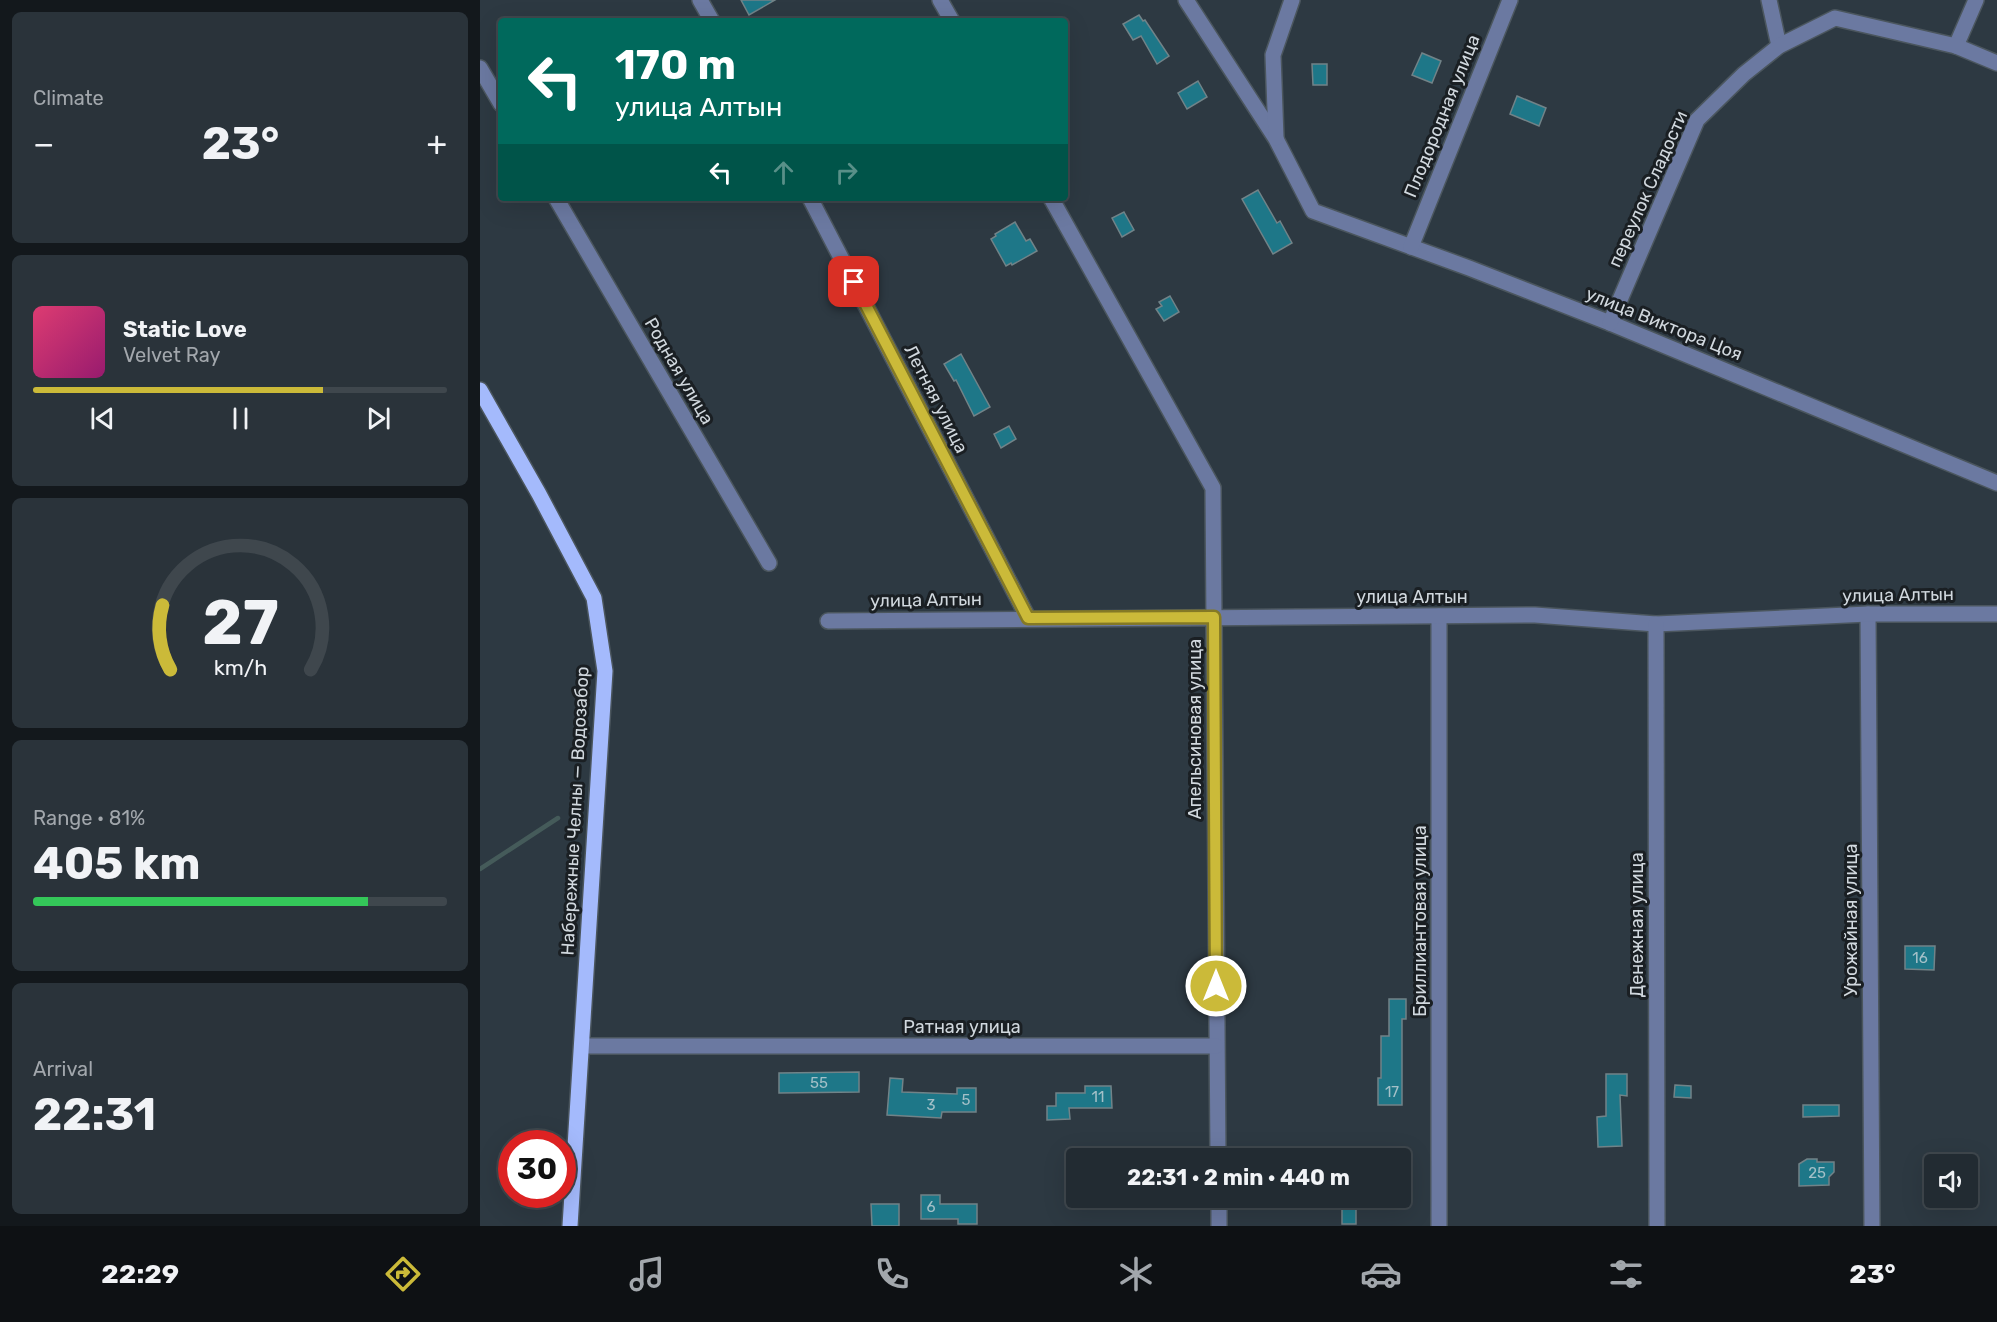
<!DOCTYPE html>
<html lang="en">
<head>
<meta charset="utf-8">
<style>
	:root { --surface:#222b32; --page:#2a333a; --text:#f1f3f6; --muted:#a2a7ac; --line:#3f474d; --accent:#cbba39 }
	body { margin:0; font-family:Rubik,sans-serif; background:var(--page); color:var(--text); height:100vh; display:flex; flex-direction:column; font-size:22px; white-space:nowrap }
	* { box-sizing:border-box; margin:0 }
	p { font-size:20px; color:var(--muted) }
	.icon { flex:none; width:33px; height:33px; fill:none; stroke:currentColor; stroke-width:2; stroke-linecap:round; stroke-linejoin:round }
	.map { position:relative; flex:1; overflow:hidden }
	.drawer { display:flex; flex-direction:column; gap:12px; padding:12px; background:#13181c; width:480px }
	.drawer>* { flex:none }
	.top-card { position:absolute; left:18px; top:18px; width:570px; height:183px; border-radius:6px; box-shadow:0 6px 24px #0002,0 0 0 2px var(--line); background:#00695c; color:#fff; overflow:hidden }
	.tools { position:absolute; left:1444px; top:1154px; display:grid; gap:12px }
	.tools a { display:grid; place-items:center; width:54px; height:54px; border-radius:6px; background:var(--surface); box-shadow:0 6px 24px #0002,0 0 0 2px var(--line); font-size:30px }
	.speed { position:absolute; left:18px; top:1130px; display:flex; gap:12px; font-size:30px; font-weight:700; text-align:center }
	.speed>* { display:grid; place-content:center; width:78px; height:78px; border-radius:50%; background:var(--surface); box-shadow:0 6px 24px #0002,0 0 0 2px var(--line); line-height:1 }
	.speed .limit { border:9px solid #d22; background:#fff; color:#111 }
	.pin { position:absolute; display:grid; place-items:center; width:51px; height:51px; color:#fff; margin:-26px; border-radius:12px; box-shadow:0 3px 9px #0006 }
	.me { position:absolute; width:66px; margin:-33px; rotate:0deg; stroke-linejoin:round; filter:drop-shadow(0 0 4px #0008) }
	.turn { display:flex; align-items:center; gap:21px; height:126px; padding:0 18px; font-size:27px }
	.turn .icon { width:78px; height:78px; stroke-width:2.5 }
	.turn b { display:block; font-size:42px; line-height:51px }
	.lanes { display:flex; align-items:center; height:57px; padding:0 18px; background:#0003; justify-content:center; gap:30px; direction:ltr }
	.lanes .off { opacity:.35 }
	.big { font-size:45px; font-weight:700; line-height:1.1 }
	.drawer .widget { flex:1; display:flex; flex-direction:column; justify-content:center; gap:9px; min-width:0; padding:0 21px; border-radius:9px; background:var(--page) }
	.drawer .dial { align-items:center; gap:0 }
	.dial svg { height:156px; overflow:visible; fill:none; stroke:var(--line); stroke-width:7; stroke-linecap:round; text-anchor:middle }
	.dial text { fill:var(--text); stroke:none }
	.song { display:flex; align-items:center; gap:18px }
	.cover { width:72px; height:72px; border-radius:9px; background:linear-gradient(135deg,hsl(340 70% 55%),hsl(320 70% 35%)) }
	.played { height:6px; border-radius:3px; background:linear-gradient(90deg,var(--accent) 70%,var(--line) 70%) }
	.keys { display:flex; justify-content:space-around; direction:ltr }
	.heat { display:flex; justify-content:space-between; align-items:center; font-size:33px; direction:ltr }
	.charge { height:9px; border-radius:4px; background:linear-gradient(90deg,#34c759 81%,var(--line) 0) }
	.trip { position:absolute; left:586px; top:1148px; width:345px; height:60px; border-radius:6px; background:var(--surface); box-shadow:0 6px 24px #0002,0 0 0 2px var(--line); font-weight:700; line-height:60px; text-align:center }
	.dock { display:flex; height:96px; justify-content:space-around; align-items:center; background:#0e1114; color:var(--muted) }
	.dock .icon { width:42px; height:42px }
	.dock .on { color:var(--accent) }
	.dock b { font-size:27px; color:var(--text) }
	main { display:flex; flex:1; min-height:0 }
	.map>svg:first-child { display:block }
</style>
</head>
<body>
<main>
<section class="drawer">
<div class="widget"><p>Climate</p>
<div class="heat"><a>−</a><b class="big">23°</b><a>+</a></div>
</div>
<div class="widget">
<div class="song"><i class="cover"></i><div><b>Static Love</b><p>Velvet Ray</p></div></div>
<div class="played"></div>
<div class="keys"><svg class="icon" aria-label="previous" viewBox="0 0 24 24"><path d="M18 5L8 12l10 7zM5 5v14"/></svg><svg class="icon" aria-label="pause" viewBox="0 0 24 24"><path d="M8 5v14M16 5v14"/></svg><svg class="icon" aria-label="next" viewBox="0 0 24 24"><path d="M6 5l10 7-10 7zM19 5v14"/></svg></div>
</div>
<div class="widget dial"><svg viewBox="0 0 100 80">
<path d="M14 69A42 42 0 1 1 86 69"/>
<path d="M14 69A42 42 0 0 1 10 36" stroke="#cbba39"/>
<text x="50" y="56" font-size="32" font-weight="700">27</text>
<text x="50" y="72" font-size="11">km/h</text>
</svg></div>
<div class="widget"><p>Range · 81%</p><b class="big">405 km</b><div class="charge"></div></div>
<div class="widget"><p>Arrival</p><b class="big">22:31</b></div>
</section>
<div class="map">
<svg width="1517" height="1226" viewBox="0 0 1517 1226">
	<rect width="100%" height="100%" fill="#2d3942"/>
	<g fill="none" stroke-linecap="round" stroke-linejoin="round">
		<path stroke="#455b5a" stroke-width="4.5" d="M 0,869 L 78,818"/>
	</g>
	<g fill="#1e7788" stroke="#718388" stroke-width="1.5">
		<path d="M 261,0 L 295,0 L 269,15 Z"/>
		<path d="M 659,15 L 663,21 L 665,20 L 689,56 L 677,64 L 661,36 L 653,40 L 643,24 Z"/>
		<path d="M 942,53 L 961,61 L 952,83 L 932,75 Z"/>
		<path d="M 832,64 L 847,64 L 847,85 L 833,85 Z"/>
		<path d="M 718,81 L 727,97 L 707,109 L 698,93 Z"/>
		<path d="M 1037,96 L 1066,108 L 1059,126 L 1030,114 Z"/>
		<path d="M 778,190 L 797,223 L 800,221 L 812,243 L 793,254 L 762,199 Z"/>
		<path d="M 644,212 L 654,230 L 642,237 L 632,218 Z"/>
		<path d="M 535,222 L 546,241 L 550,239 L 557,251 L 532,265 L 531,263 L 526,266 L 511,239 L 516,236 L 515,234 Z"/>
		<path d="M 690,296 L 699,312 L 684,321 L 676,309 L 682,306 L 679,302 Z"/>
		<path d="M 481,354 L 510,407 L 494,416 L 476,380 L 474,381 L 464,364 Z"/>
		<path d="M 529,426 L 536,439 L 521,448 L 514,434 Z"/>
		<path d="M 1425,946 L 1455,946 L 1454,970 L 1425,969 Z"/>
		<path d="M 909,999 L 926,999 L 926,1019 L 922,1019 L 922,1105 L 898,1105 L 898,1078 L 901,1078 L 901,1036 L 909,1036 Z"/>
		<path d="M 379,1072 L 379,1092 L 299,1093 L 299,1073 Z"/>
		<path d="M 1126,1074 L 1147,1074 L 1147,1096 L 1140,1095 L 1142,1146 L 1118,1147 L 1117,1117 L 1126,1116 Z"/>
		<path d="M 410,1078 L 423,1079 L 422,1092 L 477,1094 L 477,1088 L 496,1088 L 496,1112 L 462,1112 L 461,1118 L 407,1115 Z"/>
		<path d="M 1195,1085 L 1211,1086 L 1211,1098 L 1194,1097 Z"/>
		<path d="M 605,1086 L 631,1086 L 632,1108 L 589,1108 L 590,1119 L 567,1120 L 567,1106 L 576,1106 L 576,1093 L 605,1093 Z"/>
		<path d="M 1323,1105 L 1359,1105 L 1359,1116 L 1323,1117 Z"/>
		<path d="M 1327,1159 L 1337,1159 L 1337,1162 L 1354,1162 L 1354,1172 L 1349,1177 L 1349,1185 L 1319,1186 L 1319,1164 Z"/>
		<path d="M 441,1195 L 460,1195 L 460,1204 L 497,1204 L 497,1224 L 478,1224 L 478,1219 L 441,1219 Z"/>
		<path d="M 391,1204 L 419,1204 L 419,1226 L 392,1226 Z"/>
		<path d="M 876,1206 L 876,1224 L 862,1224 L 862,1207 Z"/>
	</g>
	<g fill="none" stroke-linecap="round" stroke-linejoin="round">
		<defs>
			<g id="minor">
				<path d="M 220,0 L 232,21"/>
				<path d="M 460,0 L 472,21"/>
				<path d="M 706,0 L 796,139 L 833,211 L 989,268 L 1130,323 L 1517,483"/>
				<path d="M 1289,0 L 1299,46"/>
				<path d="M 1476,46 L 1496,0"/>
				<path d="M 0,68 L 21,104"/>
				<path d="M 796,138 L 793,55 L 812,0"/>
				<path d="M 76,198 L 289,563"/>
				<path d="M 330,198 L 548,618"/>
				<path d="M 571,198 L 733,488 L 738,1158"/>
				<path d="M 931,247 L 1030,0"/>
				<path d="M 1130,323 L 1217,120 L 1264,74 L 1299,46 L 1355,18 L 1476,46 L 1517,63"/>
				<path d="M 1388,614 L 1392,1226"/>
				<path d="M 959,616 L 959,1226"/>
				<path d="M 348,621 L 1055,615 L 1176,624 L 1388,614 L 1517,614"/>
				<path d="M 1176,624 L 1177,1226"/>
				<path d="M 102,1046 L 736,1046"/>
				<path d="M 739,1197 L 739,1226"/>
			</g>
			<path id="major" d="M 0,390 L 59,494 L 114,598 L 125,671 L 90,1226"/>
		</defs>
		<use href="#minor" stroke="#4b565e" stroke-width="18"/>
		<use href="#major" stroke="#4b565e" stroke-width="18"/>
		<use href="#minor" stroke="#6b79a1" stroke-width="15"/>
		<use href="#major" stroke="#a4bafc" stroke-width="15"/>
	</g>
	<g fill="none" stroke-linecap="round" stroke-linejoin="round">
		<defs>
			<path id="route" d="M 374,282 L 548,618 L 734,617 L 736,986"/>
		</defs>
		<use href="#route" stroke="#847925" stroke-width="15"/>
		<use href="#route" stroke="#cbba39" stroke-width="10"/>
	</g>
	<g text-anchor="middle" dominant-baseline="central" stroke-width="6" stroke-linejoin="round" paint-order="stroke">
		<g font-size="15" fill="#a4c0c8">
			<text x="1440" y="958">16</text>
			<text x="339" y="1083">55</text>
			<text x="912" y="1092">17</text>
			<text x="618" y="1097">11</text>
			<text x="486" y="1100">5</text>
			<text x="451" y="1105">3</text>
			<text x="1337" y="1173">25</text>
			<text x="451" y="1207">6</text>
		</g>
		<g font-size="18" fill="#d1d8de" stroke="#1a1f23">
			<text transform="translate(962 116) rotate(-68)">Плодородная улица</text>
			<text transform="translate(1168 189) rotate(-66)">переулок Сладости</text>
			<text transform="translate(1184 324) rotate(22)">улица Виктора Цоя</text>
			<text transform="translate(199 371) rotate(60)">Родная улица</text>
			<text transform="translate(456 399) rotate(63)">Летняя улица</text>
			<text transform="translate(1418 595) rotate(-1)">улица Алтын</text>
			<text x="932" y="597">улица Алтын</text>
			<text transform="translate(446 600) rotate(-1)">улица Алтын</text>
			<text transform="translate(715 729) rotate(-90)">Апельсиновая улица</text>
			<text transform="translate(95 811) rotate(-87)">Набережные Челны — Водозабор</text>
			<text transform="translate(1371 920) rotate(-90)">Урожайная улица</text>
			<text transform="translate(940 921) rotate(-90)">Бриллиантовая улица</text>
			<text transform="translate(1157 925) rotate(-90)">Денежная улица</text>
			<text x="482" y="1027">Ратная улица</text>
		</g>
	</g>
</svg>
<div class="tools">
<a><svg class="icon" aria-label="sound" viewBox="0 0 24 24"><path d="M4 9h4l5-4v14l-5-4H4zM17 9q2 3 0 6"/></svg></a>
</div>
<div class="speed"><div class="limit">30</div></div>
<div class="pin" style="left:374px;top:282px;background:#d93025"><svg class="icon" aria-label="arrive" viewBox="0 0 24 24"><path d="M6 21V4h12l-3 4 3 4H6"/></svg></div>
<svg class="me" style="left:736px;top:986px" viewBox="-20 -20 40 40"><circle r="17" fill="#cbba39" stroke="#fff" stroke-width="3"/><path d="M0-11L8 9 0 5-8 9z" fill="#fff"/></svg>
<div class="trip">22:31 · 2 min · 440 m</div>
<div class="top-card">
<div class="turn"><svg class="icon" aria-label="left" viewBox="0 0 24 24"><path d="M17 20v-9H6M10 6l-5 5 5 5"/></svg><div><b>170 m</b>улица Алтын</div></div>
<div class="lanes"><svg class="icon" aria-label="left" viewBox="0 0 24 24"><path d="M17 20v-9H6M10 6l-5 5 5 5"/></svg><svg class="icon off" aria-label="ahead" viewBox="0 0 24 24"><path d="M12 20V5M6 11l6-6 6 6"/></svg><svg class="icon off" aria-label="right" viewBox="0 0 24 24"><path d="M7 20v-9h11M14 6l5 5-5 5"/></svg></div>
</div>
</div>
</main>
<nav class="dock">
<b>22:29</b>
<svg class="icon on" aria-label="directions" viewBox="0 0 24 24"><path d="M12 3l9 9-9 9-9-9zM9 14v-3h6M13 9l2 2-2 2"/></svg>
<svg class="icon" aria-label="music" viewBox="0 0 24 24"><path d="M9 18V5l10-2v13"/><circle cx="6" cy="18" r="3"/><circle cx="16" cy="16" r="3"/></svg>
<svg class="icon" aria-label="phone" viewBox="0 0 24 24"><path d="M5 4h4l2 5-3 2q2 4 5 5l2-3 5 2v4C11 20 4 13 5 4z"/></svg>
<svg class="icon" aria-label="climate" viewBox="0 0 24 24"><path d="M12 3v18M4 7l16 10M4 17L20 7"/></svg>
<svg class="icon" aria-label="car" viewBox="0 0 24 24"><path d="M5 17H2v-5l4-1 3-4h7l3 4 3 1v5h-3M9 17h6M6 11h13"/><circle cx="7" cy="17" r="2"/><circle cx="17" cy="17" r="2"/></svg>
<svg class="icon" aria-label="filters" viewBox="0 0 24 24"><path d="M4 7h16M4 17h16"/><circle cx="9" cy="7" r="2"/><circle cx="15" cy="17" r="2"/></svg>
<b>23°</b>
</nav>
</body>
</html>
